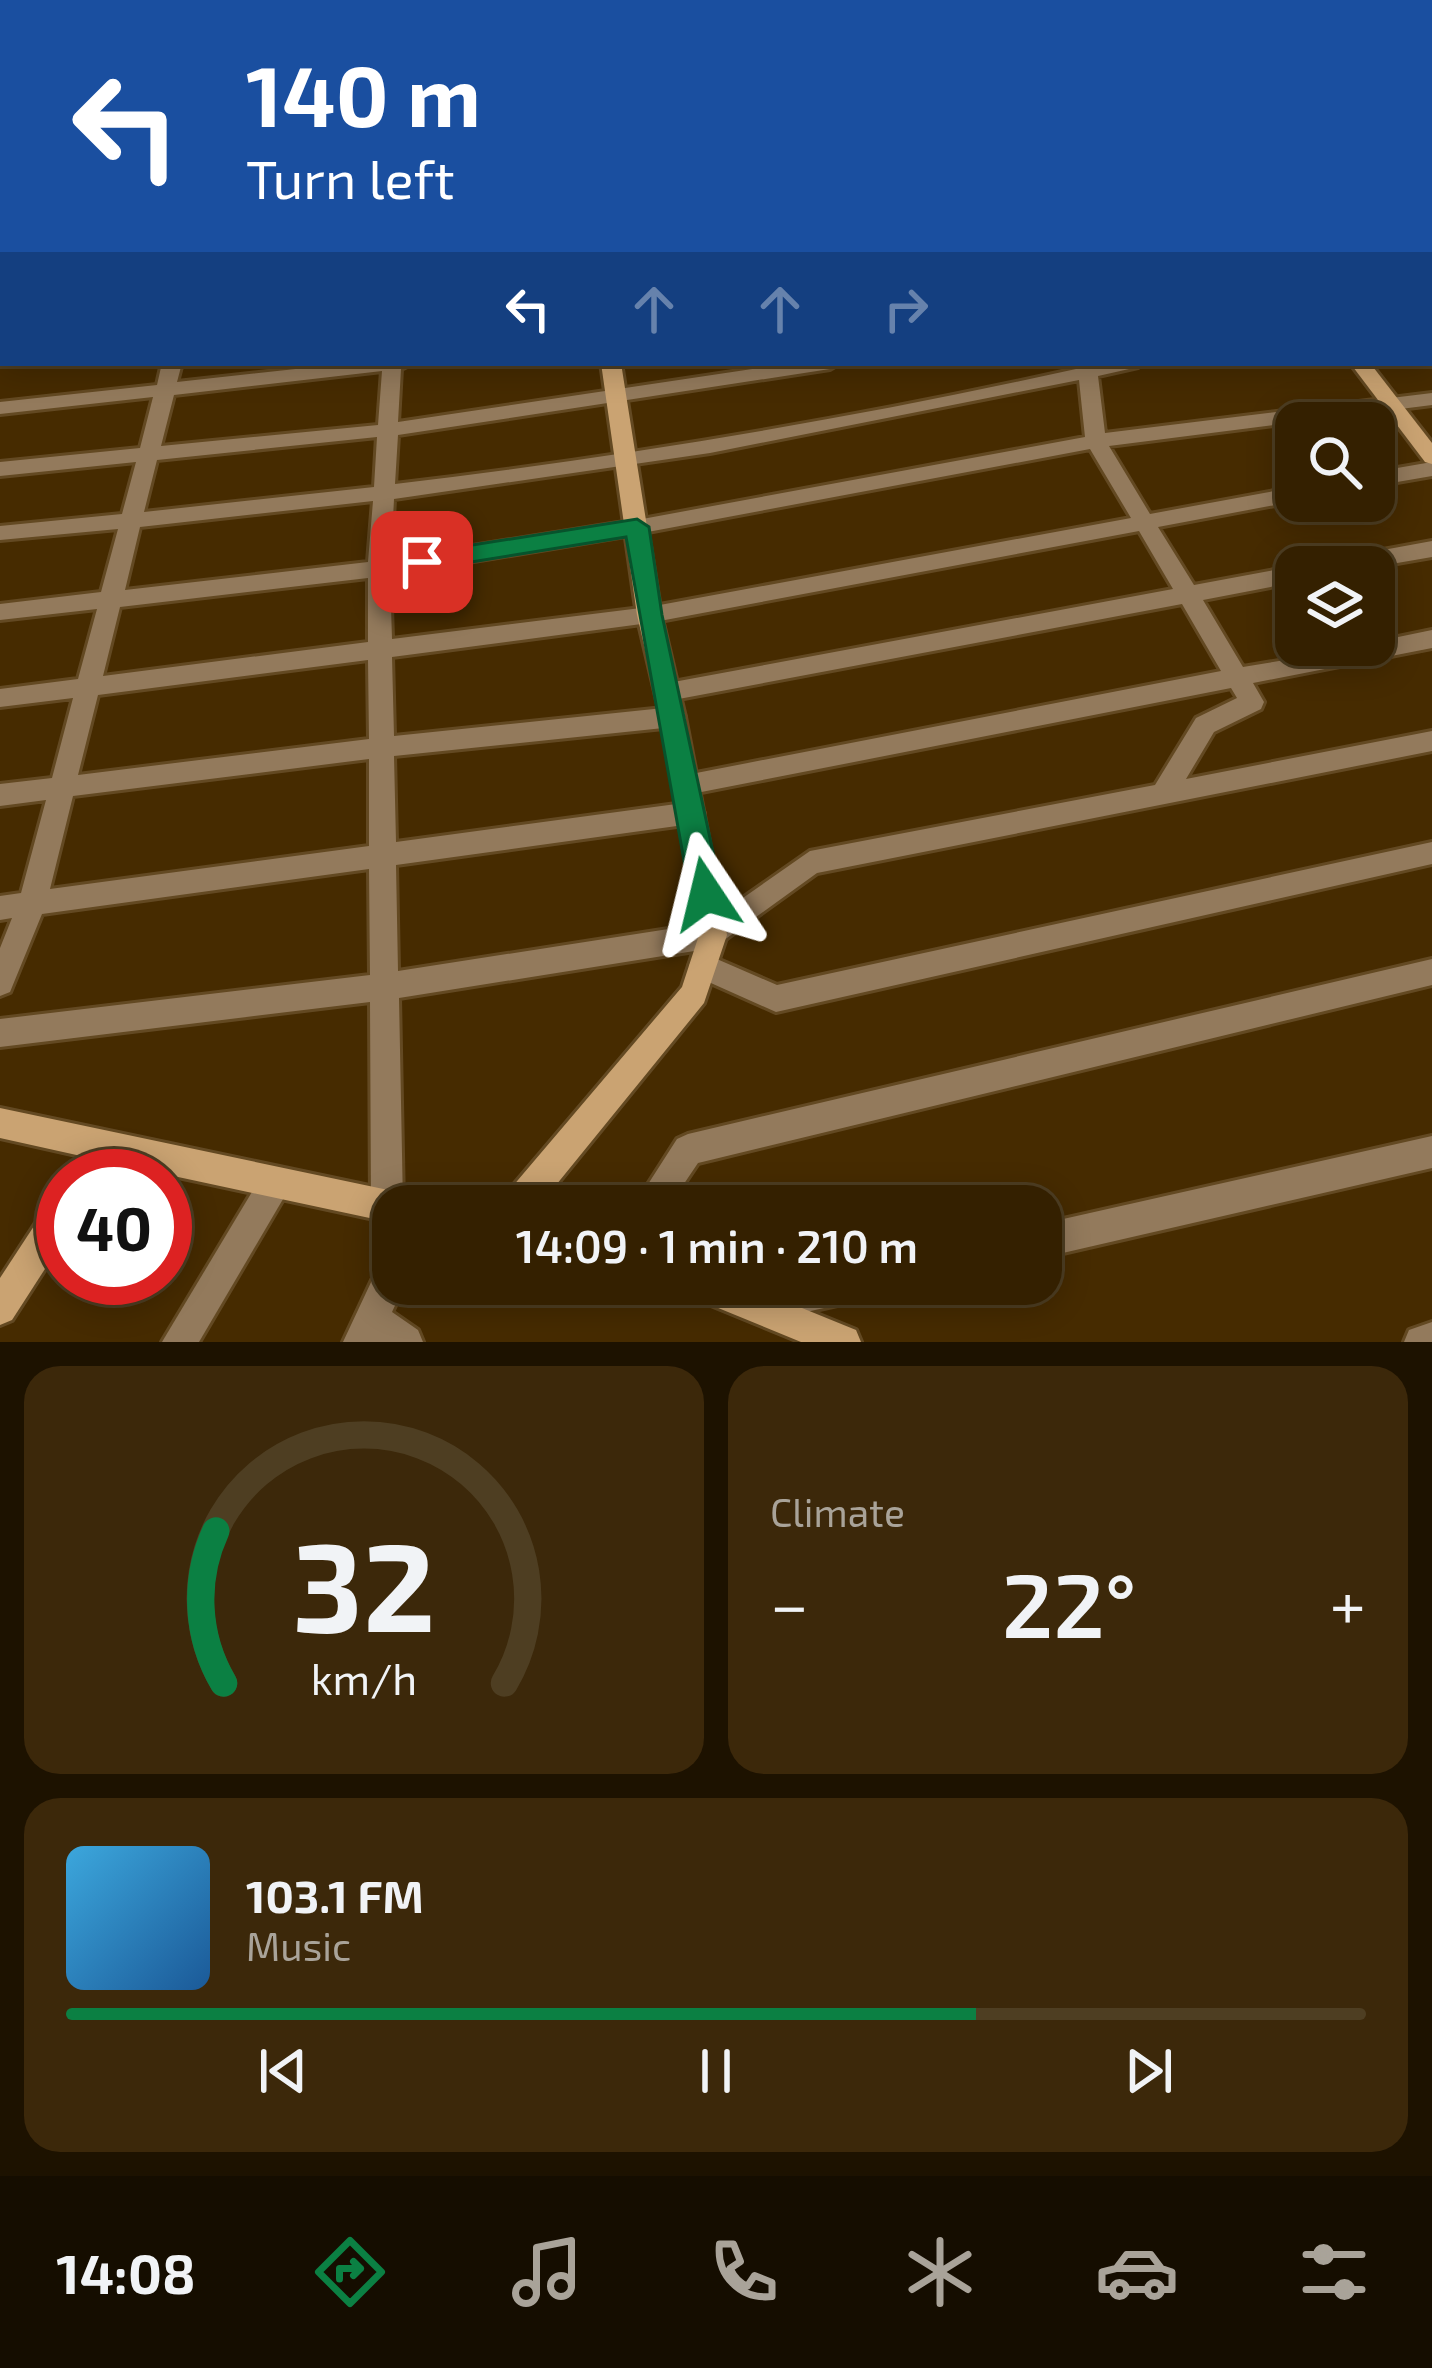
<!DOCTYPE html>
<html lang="en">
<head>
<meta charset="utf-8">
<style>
	:root { --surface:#342000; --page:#3c280a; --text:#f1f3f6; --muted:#a9a399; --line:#4e3e22; --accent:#0b8043 }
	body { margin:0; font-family:"Exo 2",sans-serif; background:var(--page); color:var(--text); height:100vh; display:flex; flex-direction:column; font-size:45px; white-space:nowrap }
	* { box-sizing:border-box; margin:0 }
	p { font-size:39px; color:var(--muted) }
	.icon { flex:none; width:66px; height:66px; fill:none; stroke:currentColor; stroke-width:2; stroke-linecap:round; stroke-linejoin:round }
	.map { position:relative; height:1342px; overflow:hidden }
	.side { display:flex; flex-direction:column; gap:24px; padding:24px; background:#1d1200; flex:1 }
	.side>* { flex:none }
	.hud { position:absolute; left:0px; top:0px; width:1434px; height:366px; box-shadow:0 6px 30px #0003,0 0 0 3px var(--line); background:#1a4fa0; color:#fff; overflow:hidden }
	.buttons { position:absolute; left:1275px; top:402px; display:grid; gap:24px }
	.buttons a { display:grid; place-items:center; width:120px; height:120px; border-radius:24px; background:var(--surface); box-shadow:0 6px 30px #0003,0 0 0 3px var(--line); font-size:60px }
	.speed { position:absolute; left:36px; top:1149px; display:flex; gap:24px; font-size:60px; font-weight:700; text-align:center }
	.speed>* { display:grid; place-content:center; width:156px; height:156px; border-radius:50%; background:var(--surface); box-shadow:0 6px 30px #0003,0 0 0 3px var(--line); line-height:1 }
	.speed .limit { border:18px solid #d22; background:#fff; color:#111 }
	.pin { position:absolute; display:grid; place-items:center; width:102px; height:102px; color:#fff; margin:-51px; border-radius:24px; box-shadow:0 6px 18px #0006 }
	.me { position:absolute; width:132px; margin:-66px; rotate:350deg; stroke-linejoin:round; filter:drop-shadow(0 0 9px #0008) }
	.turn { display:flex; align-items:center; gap:42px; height:252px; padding:0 48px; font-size:54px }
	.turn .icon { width:156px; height:156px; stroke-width:2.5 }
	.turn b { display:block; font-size:84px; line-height:102px }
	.lanes { display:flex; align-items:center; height:114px; padding:0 48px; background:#0003; justify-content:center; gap:60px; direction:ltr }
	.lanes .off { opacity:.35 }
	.big { font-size:90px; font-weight:600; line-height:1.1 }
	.side .tile { flex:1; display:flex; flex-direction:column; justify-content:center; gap:18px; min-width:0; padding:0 42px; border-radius:36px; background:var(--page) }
	.side .dial { align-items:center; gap:0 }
	.dial svg { height:312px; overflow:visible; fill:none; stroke:var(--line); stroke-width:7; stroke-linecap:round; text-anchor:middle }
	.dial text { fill:var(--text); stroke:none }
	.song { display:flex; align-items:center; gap:36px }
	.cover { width:144px; height:144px; border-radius:18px; background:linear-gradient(135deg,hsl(200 70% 55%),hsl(210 70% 35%)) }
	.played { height:12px; border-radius:6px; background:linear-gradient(90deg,var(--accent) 70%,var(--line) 70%) }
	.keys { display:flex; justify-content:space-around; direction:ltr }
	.heat { display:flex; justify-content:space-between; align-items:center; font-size:66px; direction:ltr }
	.side .tiles { flex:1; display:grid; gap:24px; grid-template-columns:1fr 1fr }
	.tile:last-child { grid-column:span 2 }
	.trip { position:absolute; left:372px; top:1185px; width:690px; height:120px; border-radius:36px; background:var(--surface); box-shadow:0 6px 30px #0003,0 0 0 3px var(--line); font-weight:600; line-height:120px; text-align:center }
	.tabs { display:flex; height:192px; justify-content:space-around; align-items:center; background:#150d00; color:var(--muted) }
	.tabs .icon { width:84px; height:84px }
	.tabs .active { color:var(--accent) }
	.tabs b { font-size:54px; color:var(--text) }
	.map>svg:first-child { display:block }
</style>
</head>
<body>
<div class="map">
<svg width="1432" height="1342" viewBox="0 0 1432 1342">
	<rect width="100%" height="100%" fill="#462b00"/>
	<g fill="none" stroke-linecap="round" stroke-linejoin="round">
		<defs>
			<g id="street">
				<rect x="59" y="0" width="14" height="3"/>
				<rect x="197" y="0" width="14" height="3"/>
				<rect x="660" y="0" width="14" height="3"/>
				<path d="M 772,0 L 786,0 L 787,3 L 773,3 Z"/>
				<path d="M 1400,0 L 1424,0 L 1427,3 L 1403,3 Z"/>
				<rect x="1431" y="37" width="1" height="8"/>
				<rect x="0" y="72" width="3" height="8"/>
				<rect x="1431" y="79" width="1" height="9"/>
				<rect x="0" y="131" width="3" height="10"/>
				<rect x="1431" y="144" width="1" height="10"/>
				<rect x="0" y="165" width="3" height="10"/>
				<rect x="1431" y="177" width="1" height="10"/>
				<rect x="0" y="203" width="3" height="10"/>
				<rect x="1431" y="205" width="1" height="11"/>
				<rect x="1431" y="225" width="1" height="10"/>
				<rect x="0" y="244" width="3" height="10"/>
				<rect x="1431" y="279" width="1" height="10"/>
				<rect x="1431" y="328" width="1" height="12"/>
				<rect x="0" y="347" width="3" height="12"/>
				<path d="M 162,363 L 182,363 L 177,382 L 351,363 L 413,363 L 401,369 L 398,422 L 792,363 L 840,363 L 830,369 L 398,435 L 395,484 C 624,457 851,419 1076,369 L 1072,363 L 1141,363 L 1138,367 L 1098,376 L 1105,433 L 1432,393 L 1432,405 L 1109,446 L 1150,514 L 1296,487 L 1296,501 L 1158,527 L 1194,585 L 1296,566 L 1299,567 L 1296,567 L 1296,582 L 1203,600 L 1243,667 L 1374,645 L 1374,642 L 1432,630 L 1432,648 L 1253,683 L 1264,702 L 1261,709 L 1214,732 L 1186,779 L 1432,731 L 1432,751 L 817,873 L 713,948 L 399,998 L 403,1205 L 393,1206 L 393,1219 L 387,1221 L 375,1217 L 371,1205 L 370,1002 L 0,1047 L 0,1019 L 370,975 L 369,869 L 42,914 L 10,992 L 0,996 L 0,948 L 12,918 L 0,920 L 0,896 L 21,893 L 46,800 L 0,806 L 0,784 L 52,778 L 73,698 L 0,707 L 0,689 L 78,679 L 97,609 L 0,620 L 0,604 L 101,592 L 118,529 L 0,540 L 0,526 L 122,514 L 136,462 L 0,476 L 0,462 L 140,448 L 153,397 L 0,414 L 0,402 L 157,385 ZM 382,371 L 378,425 L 161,446 L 174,395 ZM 1079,380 L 1085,437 L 637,520 L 391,559 L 394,499 L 710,453 ZM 377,437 L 374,487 L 144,512 L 157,460 ZM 1090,449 L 1131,518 L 649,607 L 392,639 L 390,575 L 637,534 ZM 373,501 L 368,562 L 125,590 L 140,527 ZM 1139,531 L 1173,589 L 668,683 L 659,685 L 656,692 L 659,699 L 668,701 L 1182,604 L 1221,671 L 686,775 L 677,778 L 673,785 L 677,792 L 686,795 L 1231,688 L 1237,698 L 1196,718 L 1155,785 L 810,851 L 707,923 L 398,971 L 396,865 L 691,824 L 700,821 L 704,813 L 700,805 L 691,802 L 396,842 L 394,756 L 673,727 L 682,724 L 685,717 L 682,710 L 673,707 L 394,736 L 392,657 L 649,623 ZM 368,578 L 368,642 L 103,676 L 120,607 ZM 368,660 L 369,739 L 78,775 L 98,695 ZM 369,759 L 369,846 L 50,889 L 73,796 Z"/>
				<path d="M 1432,462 L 1432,476 L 1374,486 L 1374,472 Z"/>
				<path d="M 1432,541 L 1432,557 L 1374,567 L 1323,567 L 1334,559 Z"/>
				<path d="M 1432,842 L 1432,864 L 776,1012 L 693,975 L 689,966 L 693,957 L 703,953 L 777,985 Z"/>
				<path d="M 1432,959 L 1432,985 L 698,1163 L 669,1206 L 634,1206 L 677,1139 L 688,1134 Z"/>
				<path d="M 1432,1136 L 1432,1168 L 1041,1258 L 1041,1224 Z"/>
				<path d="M 275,1167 L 286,1172 L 291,1183 L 286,1194 L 199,1342 L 162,1342 L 264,1172 Z"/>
				<path d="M 393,1256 L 393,1284 L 405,1284 L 392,1312 L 418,1330 L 423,1342 L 343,1342 L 381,1261 Z"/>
				<path d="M 779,1284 L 872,1284 L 867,1296 L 855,1301 L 757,1323 L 745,1318 L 740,1306 L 745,1294 Z"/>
				<path d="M 1432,1322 L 1432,1342 L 1404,1342 L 1409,1330 Z"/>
			</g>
			<g id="secondary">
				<rect x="460" y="0" width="14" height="3"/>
				<path d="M 1223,0 L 1237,0 L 1239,3 L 1225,3 Z"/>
				<rect x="0" y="37" width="3" height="8"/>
				<path d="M 601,363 L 621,363 L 661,615 L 685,717 L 727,935 L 704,1003 L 539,1206 L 502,1206 L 506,1194 L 682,987 L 699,935 L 661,717 L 637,615 Z"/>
				<path d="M 1350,363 L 1370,363 L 1432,443 L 1432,464 L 1425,462 Z"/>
				<path d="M 0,1108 L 393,1191 L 405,1195 L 409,1206 L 393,1206 L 393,1223 L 113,1163 L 105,1176 L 70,1176 L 81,1156 L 0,1138 Z"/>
				<path d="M 63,1196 L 63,1241 L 12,1320 L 0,1325 L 0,1278 L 51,1200 Z"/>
				<path d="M 684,1284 L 743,1284 L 856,1330 L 861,1342 L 801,1342 L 689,1296 Z"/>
			</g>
		</defs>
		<use href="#street" stroke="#634922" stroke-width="6"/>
		<use href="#secondary" stroke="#634922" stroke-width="6"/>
		<use href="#street" fill="#937a5c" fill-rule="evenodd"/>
		<use href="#secondary" fill="#caa372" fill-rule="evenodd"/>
	</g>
	<path fill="#0b8043" stroke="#07532c" stroke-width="3" d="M 637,519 L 649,527 L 662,615 L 722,894 L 717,904 L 706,908 L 695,904 L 690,894 L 626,537 L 422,570 L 409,562 L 422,553 Z"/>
</svg>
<div class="buttons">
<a><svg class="icon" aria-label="search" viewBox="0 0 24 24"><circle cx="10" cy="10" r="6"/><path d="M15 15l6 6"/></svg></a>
<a><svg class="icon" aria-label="layers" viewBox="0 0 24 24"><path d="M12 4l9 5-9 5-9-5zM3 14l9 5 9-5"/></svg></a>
</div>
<div class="speed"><div class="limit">40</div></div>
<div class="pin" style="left:422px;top:562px;background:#d93025"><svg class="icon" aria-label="arrive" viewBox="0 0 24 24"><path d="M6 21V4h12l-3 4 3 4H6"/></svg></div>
<svg class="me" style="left:706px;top:894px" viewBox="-20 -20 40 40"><path d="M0-17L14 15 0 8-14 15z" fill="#0b8043" stroke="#fff" stroke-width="4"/></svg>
<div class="trip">14:09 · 1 min · 210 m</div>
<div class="hud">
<div class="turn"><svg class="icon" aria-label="left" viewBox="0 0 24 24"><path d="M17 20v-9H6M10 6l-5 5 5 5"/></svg><div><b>140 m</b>Turn left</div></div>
<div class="lanes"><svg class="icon" aria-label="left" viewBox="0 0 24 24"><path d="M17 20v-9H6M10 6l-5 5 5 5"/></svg><svg class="icon off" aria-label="ahead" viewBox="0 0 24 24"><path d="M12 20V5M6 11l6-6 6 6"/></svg><svg class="icon off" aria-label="ahead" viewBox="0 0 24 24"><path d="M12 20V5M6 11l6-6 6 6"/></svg><svg class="icon off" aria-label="right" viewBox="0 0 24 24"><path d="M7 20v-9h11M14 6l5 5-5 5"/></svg></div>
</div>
</div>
<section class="side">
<div class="tiles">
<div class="tile dial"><svg viewBox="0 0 100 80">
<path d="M14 69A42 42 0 1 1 86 69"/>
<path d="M14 69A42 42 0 0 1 12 30" stroke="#0b8043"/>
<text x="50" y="56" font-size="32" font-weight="700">32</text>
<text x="50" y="72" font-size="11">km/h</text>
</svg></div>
<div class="tile"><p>Climate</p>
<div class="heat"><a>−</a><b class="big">22°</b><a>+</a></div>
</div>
<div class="tile">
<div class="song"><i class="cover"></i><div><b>103.1 FM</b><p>Music</p></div></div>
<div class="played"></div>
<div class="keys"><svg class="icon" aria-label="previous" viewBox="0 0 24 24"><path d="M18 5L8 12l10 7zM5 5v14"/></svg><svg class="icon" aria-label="pause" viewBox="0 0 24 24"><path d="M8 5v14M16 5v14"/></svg><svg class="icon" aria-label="next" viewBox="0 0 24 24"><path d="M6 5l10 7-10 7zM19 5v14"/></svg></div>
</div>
</div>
</section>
<nav class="tabs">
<b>14:08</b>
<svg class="icon active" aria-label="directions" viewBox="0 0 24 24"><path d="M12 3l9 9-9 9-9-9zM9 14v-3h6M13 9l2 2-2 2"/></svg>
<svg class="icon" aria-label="music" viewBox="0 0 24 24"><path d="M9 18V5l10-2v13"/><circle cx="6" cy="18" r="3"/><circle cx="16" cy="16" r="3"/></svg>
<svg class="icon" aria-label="phone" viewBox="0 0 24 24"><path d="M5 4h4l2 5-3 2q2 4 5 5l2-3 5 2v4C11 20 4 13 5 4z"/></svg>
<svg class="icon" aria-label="climate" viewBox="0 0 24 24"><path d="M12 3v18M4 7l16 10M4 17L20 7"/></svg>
<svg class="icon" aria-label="car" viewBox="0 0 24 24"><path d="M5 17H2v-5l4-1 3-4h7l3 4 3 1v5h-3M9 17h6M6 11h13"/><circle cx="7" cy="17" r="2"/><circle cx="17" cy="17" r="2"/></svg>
<svg class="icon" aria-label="filters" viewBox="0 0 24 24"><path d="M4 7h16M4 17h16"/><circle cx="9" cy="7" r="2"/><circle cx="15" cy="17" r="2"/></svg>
</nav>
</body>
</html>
